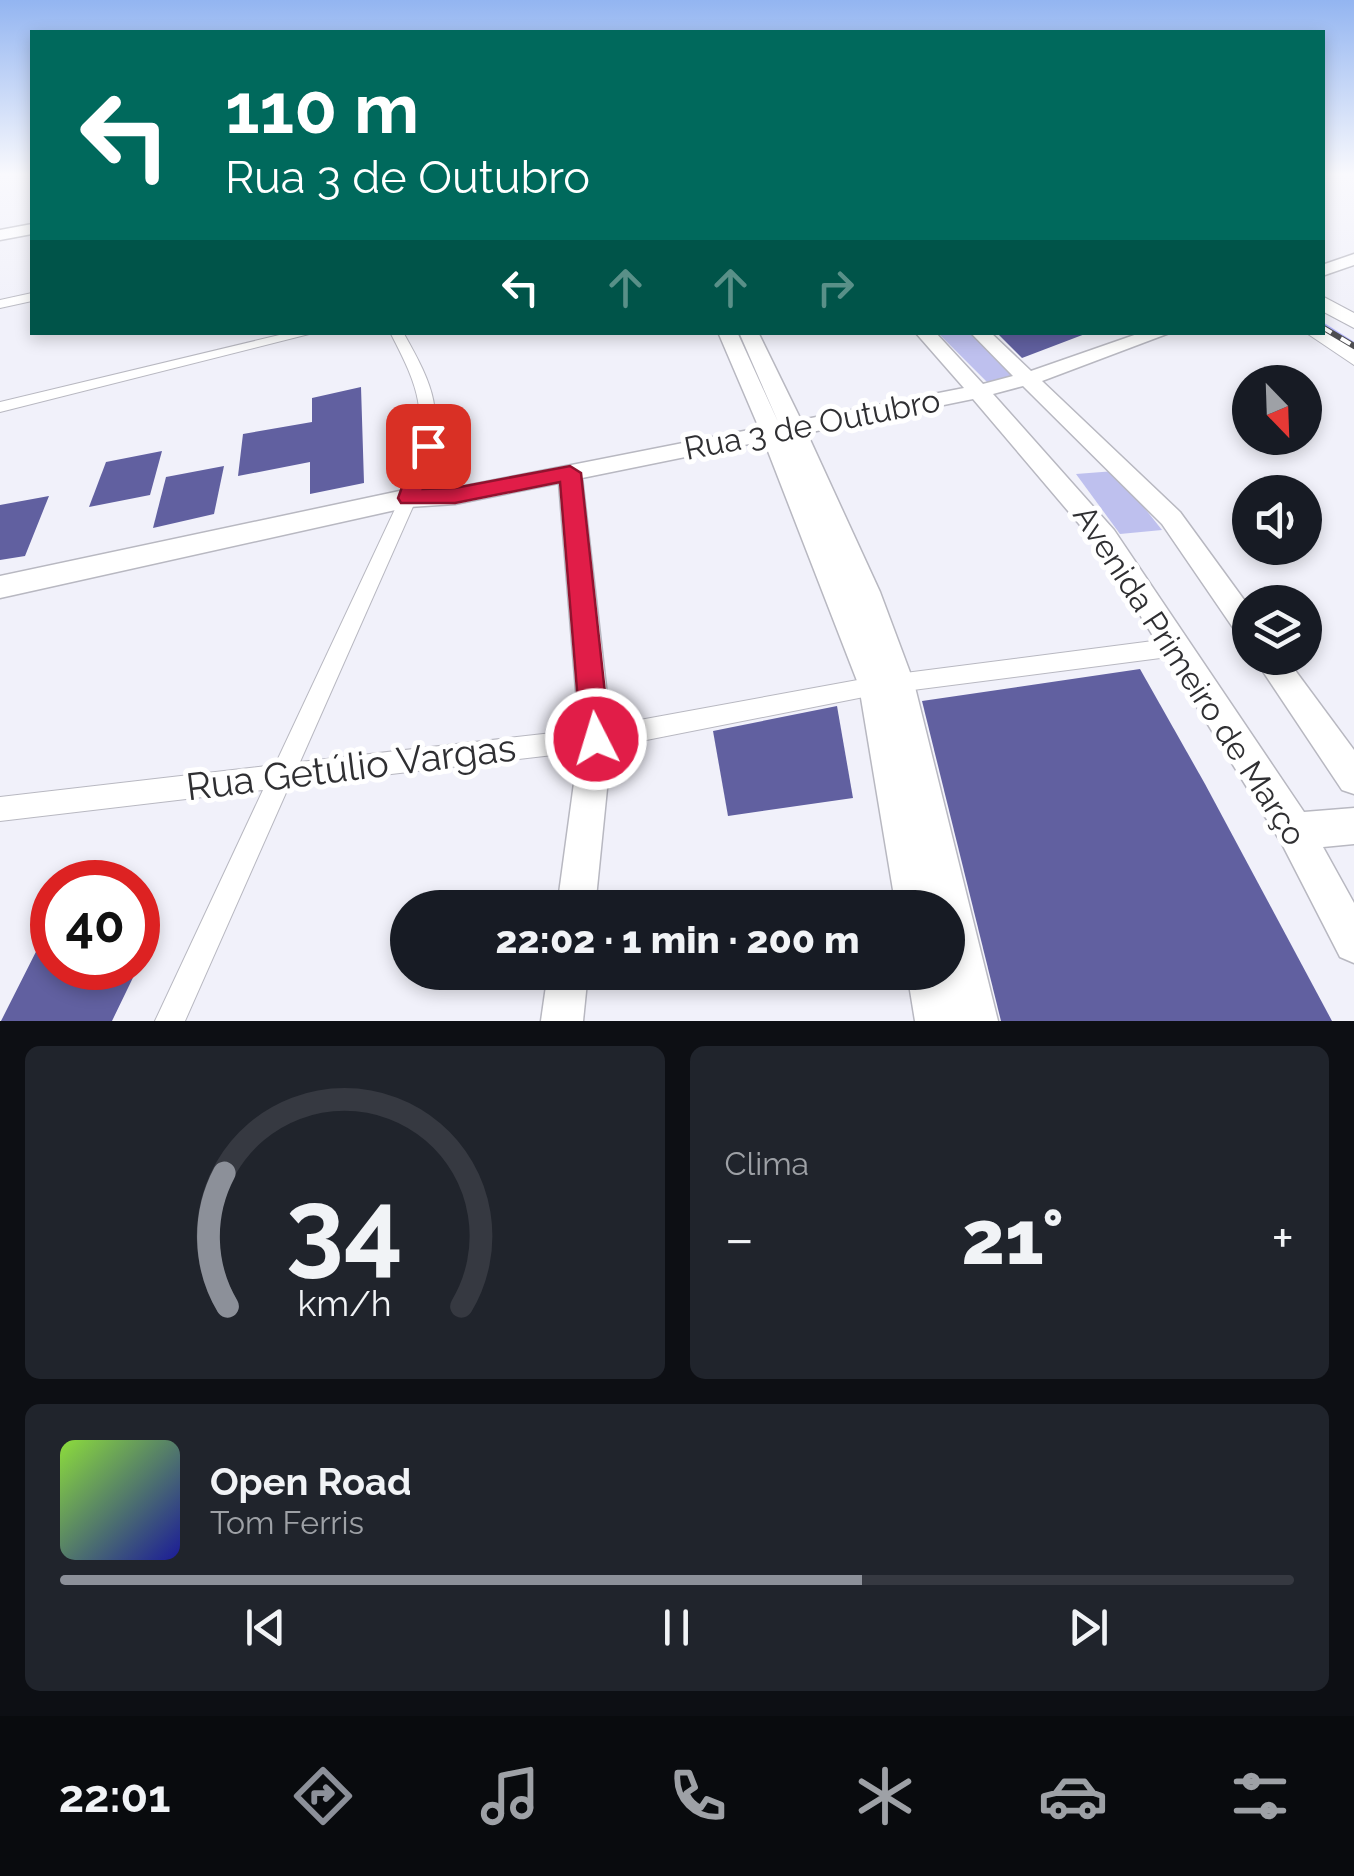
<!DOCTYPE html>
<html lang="pt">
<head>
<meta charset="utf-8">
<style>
	:root { --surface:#171b24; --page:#20242c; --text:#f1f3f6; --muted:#9ea1a6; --line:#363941; --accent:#8c9099 }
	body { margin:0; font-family:Raleway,sans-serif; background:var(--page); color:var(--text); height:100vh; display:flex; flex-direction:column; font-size:38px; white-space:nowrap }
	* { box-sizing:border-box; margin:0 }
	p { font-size:32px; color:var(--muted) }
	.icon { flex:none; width:55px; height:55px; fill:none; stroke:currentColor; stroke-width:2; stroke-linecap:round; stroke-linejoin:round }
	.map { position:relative; height:1021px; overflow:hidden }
	.side { display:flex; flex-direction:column; gap:25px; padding:25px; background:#0d0f14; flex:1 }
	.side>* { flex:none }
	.hud { position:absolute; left:30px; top:30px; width:1295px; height:305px; border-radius:0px; box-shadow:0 5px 15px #0003; background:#00695c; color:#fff; overflow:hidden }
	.needle { width:65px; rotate:157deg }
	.buttons { position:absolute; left:1232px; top:365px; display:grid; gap:20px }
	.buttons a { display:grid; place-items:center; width:90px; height:90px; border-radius:50%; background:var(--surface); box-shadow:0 5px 15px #0003; font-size:50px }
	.speed { position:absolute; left:30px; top:860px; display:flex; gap:20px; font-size:50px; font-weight:700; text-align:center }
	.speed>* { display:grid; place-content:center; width:130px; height:130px; border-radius:50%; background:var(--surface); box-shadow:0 5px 15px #0003; line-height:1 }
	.speed .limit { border:15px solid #d22; background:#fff; color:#111 }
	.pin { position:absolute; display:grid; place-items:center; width:85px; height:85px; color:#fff; margin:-42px; border-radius:20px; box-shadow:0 5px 15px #0006 }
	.me { position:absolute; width:110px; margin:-55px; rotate:355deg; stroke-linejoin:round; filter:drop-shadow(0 0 8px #0008) }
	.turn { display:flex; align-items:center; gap:35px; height:210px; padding:0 30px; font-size:45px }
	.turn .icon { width:130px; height:130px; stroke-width:2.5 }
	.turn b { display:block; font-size:70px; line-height:85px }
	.lanes { display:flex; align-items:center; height:95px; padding:0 30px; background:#0003; justify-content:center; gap:50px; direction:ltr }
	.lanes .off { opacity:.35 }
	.big { font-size:75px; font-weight:800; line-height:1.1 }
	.side .tile { flex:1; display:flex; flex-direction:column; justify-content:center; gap:15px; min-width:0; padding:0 35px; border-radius:15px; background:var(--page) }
	.side .dial { align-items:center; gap:0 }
	.dial svg { height:260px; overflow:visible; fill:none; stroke:var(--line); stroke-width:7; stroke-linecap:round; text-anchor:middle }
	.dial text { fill:var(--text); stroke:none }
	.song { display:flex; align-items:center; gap:30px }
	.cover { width:120px; height:120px; border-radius:15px; background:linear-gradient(135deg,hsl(90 70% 55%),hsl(240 70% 35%)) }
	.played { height:10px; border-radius:5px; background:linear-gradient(90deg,var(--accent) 65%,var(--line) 65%) }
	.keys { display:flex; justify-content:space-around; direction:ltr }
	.heat { display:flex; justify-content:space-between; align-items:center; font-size:55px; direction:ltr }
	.side .tiles { flex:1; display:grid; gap:25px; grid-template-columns:1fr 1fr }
	.tile:last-child { grid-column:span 2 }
	.trip { position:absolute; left:390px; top:890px; width:575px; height:100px; border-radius:50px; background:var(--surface); box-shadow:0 5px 15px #0003; font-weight:800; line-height:100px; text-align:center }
	.tabs { display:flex; height:160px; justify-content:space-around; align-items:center; background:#090b0e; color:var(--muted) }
	.tabs .icon { width:70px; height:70px }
	.tabs .active { color:var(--accent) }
	.tabs b { font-size:45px; color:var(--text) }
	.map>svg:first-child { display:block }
</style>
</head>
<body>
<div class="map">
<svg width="1354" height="1021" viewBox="0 0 1354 1021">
	<rect width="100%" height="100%" fill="#f1f1fa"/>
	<g fill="#bec0ee">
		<path d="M 938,333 L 971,333 L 1020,376 L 989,384 Z"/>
		<path d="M 1115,471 L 1162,530 L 1120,534 L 1076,474 Z"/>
	</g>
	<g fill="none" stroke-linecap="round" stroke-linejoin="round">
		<path stroke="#b5b7fe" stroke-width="4" d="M 1322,324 L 1354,344"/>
	</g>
	<g fill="#6160a0">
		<path d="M 996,332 L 1085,332 L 1085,334 L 1022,358 Z"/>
		<path d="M 361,387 L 364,483 L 310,494 L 310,462 L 238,476 L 243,434 L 312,422 L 312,398 Z"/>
		<path d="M 162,451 L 150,495 L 89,507 L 106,462 Z"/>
		<path d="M 224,466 L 214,514 L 153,528 L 166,477 Z"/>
		<path d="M 49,496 L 25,556 L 0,560 L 0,505 Z"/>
		<path d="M 1140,669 L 1205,784 L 1332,1021 L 1001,1021 L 922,701 Z"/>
		<path d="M 837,706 L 853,798 L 728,816 L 713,731 Z"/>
		<path d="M 52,920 L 52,968 L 138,968 L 138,927 L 157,928 L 112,1021 L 1,1021 Z"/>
	</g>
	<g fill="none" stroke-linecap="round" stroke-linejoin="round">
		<defs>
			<g id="street">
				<path d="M 32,293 L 32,301 L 0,308 L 0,300 Z"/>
				<path d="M 292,332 L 317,332 L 0,412 L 0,402 Z"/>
				<path d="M 390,332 L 403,332 C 435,389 444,410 427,475 L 300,762 L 596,728 L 874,677 L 1176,638 L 1183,641 L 1186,647 L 1183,653 L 1176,656 L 874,695 L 596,750 L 289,786 L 185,1021 L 155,1021 L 263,790 L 0,821 L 0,797 L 275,765 L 411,475 C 428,411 420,390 390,332 Z"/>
			</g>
			<g id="secondary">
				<path d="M 32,224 L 32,234 L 0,240 L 0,230 Z"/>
				<path d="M 1354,254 L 1354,265 L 1322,276 L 1322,265 Z"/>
				<path d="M 718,332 L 737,332 L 779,424 L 739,332 L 758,332 L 801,420 L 964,388 L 915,332 L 935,332 L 983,384 L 1013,376 L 970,332 L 990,332 L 1031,371 L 1143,332 L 1172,332 L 1042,381 L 1180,512 L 1250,608 L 1250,642 L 1240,638 L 1162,524 L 1023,386 L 993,394 L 1114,530 L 1304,812 L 1354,808 L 1354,844 L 1323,847 L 1354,903 L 1354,963 L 1340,957 L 1282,844 L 1096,544 L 973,399 L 807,433 L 880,592 L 914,683 L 998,1021 L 915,1021 L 907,972 L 948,972 L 948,908 L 896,908 L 859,686 L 764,441 L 582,478 L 612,739 L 595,908 L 557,908 L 580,739 L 559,483 L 455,504 L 409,507 L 0,598 L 0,576 L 409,489 L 455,488 L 759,428 Z"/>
				<path d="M 1254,658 L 1286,658 L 1354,750 L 1354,794 L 1342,790 Z"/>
				<path d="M 548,972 L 588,972 L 583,1021 L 541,1021 Z"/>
			</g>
			<g id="primary">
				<path d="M 1322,296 L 1354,313 L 1354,328 L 1322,311 Z"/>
				<path d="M 1322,328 L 1354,348 L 1354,365 L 1305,332 L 1322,332 Z"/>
			</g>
		</defs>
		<use href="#street" stroke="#b8b8c1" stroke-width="2"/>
		<use href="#secondary" stroke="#b8b8c1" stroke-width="3"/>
		<use href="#primary" stroke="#b8b8c1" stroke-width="2"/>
		<use href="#street" fill="#fff" fill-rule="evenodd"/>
		<use href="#secondary" fill="#fff" fill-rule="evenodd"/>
		<use href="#primary" fill="#fff" fill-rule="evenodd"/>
		<defs>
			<path id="rail" d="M 1322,327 L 1354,346"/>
		</defs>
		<use href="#rail" stroke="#4e4e52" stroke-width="6"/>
		<use href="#rail" stroke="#fff" stroke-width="4" stroke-dasharray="11" stroke-linecap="butt"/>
	</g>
	<linearGradient id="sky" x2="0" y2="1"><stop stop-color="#93b5f1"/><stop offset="0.55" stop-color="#f9f9fd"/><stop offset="1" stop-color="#f9f9fd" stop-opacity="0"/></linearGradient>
	<rect width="1354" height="317" fill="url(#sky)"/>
	<path fill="#e11d48" stroke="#92132f" stroke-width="2.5" d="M 428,439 L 438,446 L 423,489 L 455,488 L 570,466 L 581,473 L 610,739 L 606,749 L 596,753 L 585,749 L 581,739 L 560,482 L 455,503 L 401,503 L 398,498 L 417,446 Z"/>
	<g text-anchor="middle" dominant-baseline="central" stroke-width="10" stroke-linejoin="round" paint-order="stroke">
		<g font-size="32" fill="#2f2f32" stroke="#fff">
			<text transform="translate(812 424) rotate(-11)">Rua 3 de Outubro</text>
			<text transform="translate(1190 675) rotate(57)">Avenida Primeiro de Março</text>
		</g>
		<g font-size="38" fill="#2f2f32" stroke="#fff">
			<text transform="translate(351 767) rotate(-7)">Rua Getúlio Vargas</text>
		</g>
	</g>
</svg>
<div class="buttons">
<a><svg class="needle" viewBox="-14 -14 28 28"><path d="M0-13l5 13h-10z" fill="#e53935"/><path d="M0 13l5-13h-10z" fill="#9ea1a6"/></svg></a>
<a><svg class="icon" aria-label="sound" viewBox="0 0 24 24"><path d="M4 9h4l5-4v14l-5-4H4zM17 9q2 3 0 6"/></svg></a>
<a><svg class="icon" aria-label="layers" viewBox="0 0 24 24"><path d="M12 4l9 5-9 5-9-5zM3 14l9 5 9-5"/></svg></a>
</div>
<div class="speed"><div class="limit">40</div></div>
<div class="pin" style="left:428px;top:446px;background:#d93025"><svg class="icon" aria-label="arrive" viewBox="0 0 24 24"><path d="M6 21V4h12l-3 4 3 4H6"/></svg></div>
<svg class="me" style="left:596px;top:739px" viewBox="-20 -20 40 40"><circle r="17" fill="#e11d48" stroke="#fff" stroke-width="3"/><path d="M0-11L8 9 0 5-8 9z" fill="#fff"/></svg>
<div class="trip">22:02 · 1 min · 200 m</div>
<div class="hud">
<div class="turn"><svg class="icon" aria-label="left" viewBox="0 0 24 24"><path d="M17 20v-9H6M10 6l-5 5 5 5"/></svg><div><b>110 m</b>Rua 3 de Outubro</div></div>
<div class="lanes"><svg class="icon" aria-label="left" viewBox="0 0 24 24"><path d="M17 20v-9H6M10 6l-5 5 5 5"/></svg><svg class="icon off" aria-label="ahead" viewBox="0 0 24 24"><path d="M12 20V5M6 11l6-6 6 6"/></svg><svg class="icon off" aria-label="ahead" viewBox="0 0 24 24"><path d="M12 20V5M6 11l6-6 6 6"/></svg><svg class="icon off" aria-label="right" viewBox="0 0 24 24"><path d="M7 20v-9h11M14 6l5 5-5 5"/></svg></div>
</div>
</div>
<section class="side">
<div class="tiles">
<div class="tile dial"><svg viewBox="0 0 100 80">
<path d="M14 69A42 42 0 1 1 86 69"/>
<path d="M14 69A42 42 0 0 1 13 28" stroke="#8c9099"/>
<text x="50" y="56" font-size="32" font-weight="700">34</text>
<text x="50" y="72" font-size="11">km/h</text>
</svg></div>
<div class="tile"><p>Clima</p>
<div class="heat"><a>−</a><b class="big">21°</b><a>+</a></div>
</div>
<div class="tile">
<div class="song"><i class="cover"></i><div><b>Open Road</b><p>Tom Ferris</p></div></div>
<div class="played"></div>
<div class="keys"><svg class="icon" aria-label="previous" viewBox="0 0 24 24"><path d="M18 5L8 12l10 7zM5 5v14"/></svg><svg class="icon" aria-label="pause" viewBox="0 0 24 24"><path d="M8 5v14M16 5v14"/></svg><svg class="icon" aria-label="next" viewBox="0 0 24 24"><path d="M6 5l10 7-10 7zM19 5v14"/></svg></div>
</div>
</div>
</section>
<nav class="tabs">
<b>22:01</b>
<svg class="icon active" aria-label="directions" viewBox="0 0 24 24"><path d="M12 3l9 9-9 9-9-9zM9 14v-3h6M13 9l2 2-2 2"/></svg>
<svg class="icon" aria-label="music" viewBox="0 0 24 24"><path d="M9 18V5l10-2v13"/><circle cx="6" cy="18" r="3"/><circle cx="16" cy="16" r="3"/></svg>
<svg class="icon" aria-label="phone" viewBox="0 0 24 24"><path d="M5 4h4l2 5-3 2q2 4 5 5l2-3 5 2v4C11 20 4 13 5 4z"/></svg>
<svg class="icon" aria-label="climate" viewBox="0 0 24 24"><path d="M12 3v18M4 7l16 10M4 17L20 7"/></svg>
<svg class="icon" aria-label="car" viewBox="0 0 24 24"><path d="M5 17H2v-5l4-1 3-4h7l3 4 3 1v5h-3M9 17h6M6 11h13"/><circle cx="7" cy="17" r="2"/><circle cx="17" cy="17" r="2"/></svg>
<svg class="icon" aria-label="filters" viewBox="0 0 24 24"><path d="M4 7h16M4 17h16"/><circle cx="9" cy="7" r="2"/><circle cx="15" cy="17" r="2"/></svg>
</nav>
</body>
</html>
